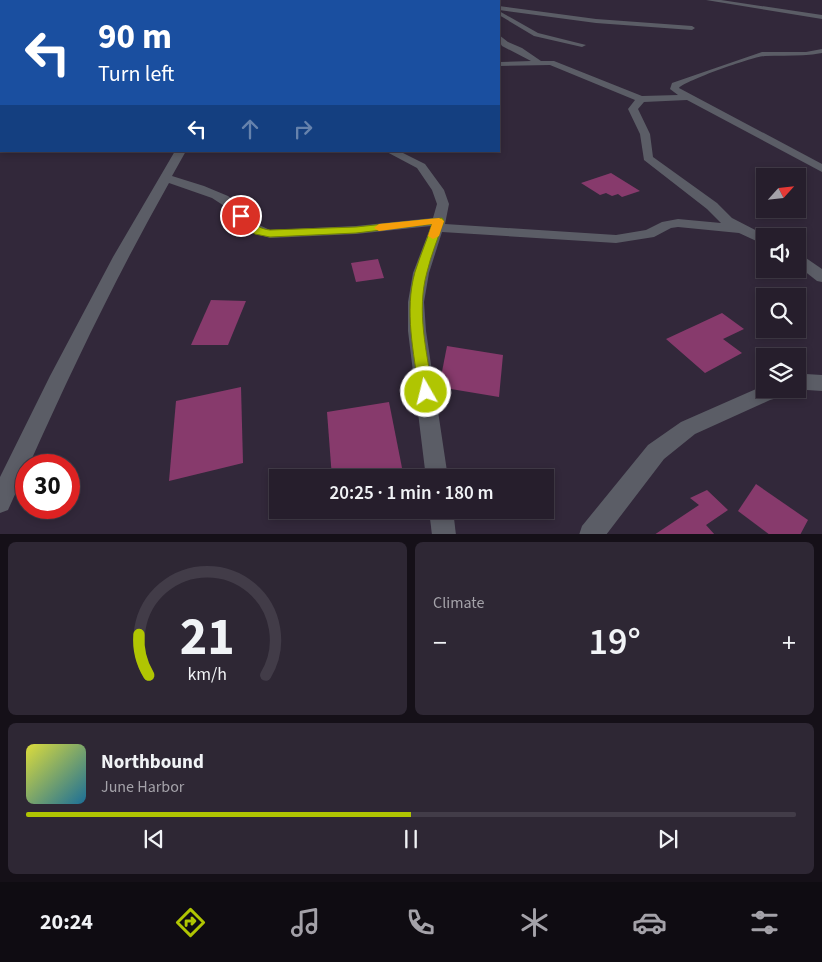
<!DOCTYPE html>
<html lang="en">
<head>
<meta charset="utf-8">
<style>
	:root { --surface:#261e2c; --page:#2e2734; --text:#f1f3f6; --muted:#a4a2a9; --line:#423c48; --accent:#b0c502 }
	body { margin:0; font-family:"Source Sans 3",sans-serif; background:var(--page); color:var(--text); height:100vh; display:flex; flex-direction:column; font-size:19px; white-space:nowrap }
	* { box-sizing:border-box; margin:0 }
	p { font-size:16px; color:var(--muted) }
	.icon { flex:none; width:28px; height:28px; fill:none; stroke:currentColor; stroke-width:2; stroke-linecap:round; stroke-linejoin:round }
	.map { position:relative; height:534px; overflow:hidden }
	.sheet { display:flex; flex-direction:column; gap:8px; padding:8px; background:#151018; flex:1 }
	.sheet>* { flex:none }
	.hud { position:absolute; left:0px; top:0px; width:500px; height:152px; box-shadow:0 2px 8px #0003,0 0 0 1px var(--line); background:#1a4fa0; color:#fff; overflow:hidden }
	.needle { width:32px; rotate:63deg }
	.controls { position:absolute; left:756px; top:168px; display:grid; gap:10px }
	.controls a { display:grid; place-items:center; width:50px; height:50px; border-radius:0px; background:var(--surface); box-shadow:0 2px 8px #0003,0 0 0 1px var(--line); font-size:25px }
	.speed { position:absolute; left:15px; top:454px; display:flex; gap:10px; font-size:25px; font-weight:700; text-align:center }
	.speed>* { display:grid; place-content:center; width:65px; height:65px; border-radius:50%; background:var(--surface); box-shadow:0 2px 8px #0003,0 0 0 1px var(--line); line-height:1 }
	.speed .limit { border:8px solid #d22; background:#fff; color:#111 }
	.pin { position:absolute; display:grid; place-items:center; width:42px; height:42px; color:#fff; margin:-21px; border:2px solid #fff; border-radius:50%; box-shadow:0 1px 5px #0007 }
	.me { position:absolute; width:55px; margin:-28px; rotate:352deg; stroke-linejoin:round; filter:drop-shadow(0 0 4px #0008) }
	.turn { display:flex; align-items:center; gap:18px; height:105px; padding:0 15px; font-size:22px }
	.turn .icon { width:65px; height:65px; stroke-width:2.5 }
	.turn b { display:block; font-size:35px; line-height:42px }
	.lanes { display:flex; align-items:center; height:48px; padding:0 15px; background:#0003; justify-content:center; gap:25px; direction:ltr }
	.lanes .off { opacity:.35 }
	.big { font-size:38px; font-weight:600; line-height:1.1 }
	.sheet .card { flex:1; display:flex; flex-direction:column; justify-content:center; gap:8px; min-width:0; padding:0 18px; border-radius:8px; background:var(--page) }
	.sheet .dial { align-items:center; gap:0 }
	.dial svg { height:130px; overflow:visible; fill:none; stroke:var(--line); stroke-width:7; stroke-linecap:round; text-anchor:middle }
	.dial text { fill:var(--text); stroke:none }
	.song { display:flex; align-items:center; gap:15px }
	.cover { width:60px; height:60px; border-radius:8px; background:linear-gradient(135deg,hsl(60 70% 55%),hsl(200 70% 35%)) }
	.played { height:5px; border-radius:2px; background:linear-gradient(90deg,var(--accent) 50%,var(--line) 50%) }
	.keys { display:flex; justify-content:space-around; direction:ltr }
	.heat { display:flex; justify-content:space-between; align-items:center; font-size:28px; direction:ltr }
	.sheet .tiles { flex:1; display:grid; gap:8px; grid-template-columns:1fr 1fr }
	.card:last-child { grid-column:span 2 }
	.trip { position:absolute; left:269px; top:469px; width:285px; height:50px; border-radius:0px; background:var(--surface); box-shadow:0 2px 8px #0003,0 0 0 1px var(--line); font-weight:600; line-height:50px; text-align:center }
	.tab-bar { display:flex; height:80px; justify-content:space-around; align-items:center; background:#0f0c12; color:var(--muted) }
	.tab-bar .icon { width:35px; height:35px }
	.tab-bar .selected { color:var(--accent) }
	.tab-bar b { font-size:22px; color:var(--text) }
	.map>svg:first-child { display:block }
</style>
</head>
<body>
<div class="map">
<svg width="822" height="535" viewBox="0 0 822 535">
	<rect width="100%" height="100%" fill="#32283a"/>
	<g fill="#873a6c">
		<path d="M 611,173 L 640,191 L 622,197 L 618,194 L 612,196 L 606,193 L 600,195 L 581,183 Z"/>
		<path d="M 378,259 L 384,278 L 356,282 L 351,263 Z"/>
		<path d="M 211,300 L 246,301 L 228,345 L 191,345 Z"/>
		<path d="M 722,313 L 744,329 L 723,339 L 742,353 L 705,373 L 666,339 Z"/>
		<path d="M 447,346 L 503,355 L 499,397 L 439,387 Z"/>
		<path d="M 241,387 L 243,463 L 169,481 L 176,401 Z"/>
		<path d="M 389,402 L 404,478 L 332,478 L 327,412 Z"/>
		<path d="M 756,484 L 808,520 L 800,535 L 770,535 L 738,511 Z"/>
		<path d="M 707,490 L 728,510 L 706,525 L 715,535 L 654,535 L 699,505 L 690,498 Z"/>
	</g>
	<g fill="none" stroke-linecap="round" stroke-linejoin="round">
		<g fill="#5b5d66" fill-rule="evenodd">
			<rect x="300" y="0" width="6" height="1"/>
			<path d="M 478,0 L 485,0 L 486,1 L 479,1 Z"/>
			<path d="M 706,0 L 721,0 L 822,15 L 822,19 Z"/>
			<path d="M 499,6 L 596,19 L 692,26 L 695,28 L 692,30 L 596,23 L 499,10 Z"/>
			<path d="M 499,11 L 538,33 L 586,45 L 582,47 L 534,36 L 499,15 Z"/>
			<rect x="0" y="17" width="1" height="4"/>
			<path d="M 499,35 L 508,42 L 522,48 L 541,61 L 554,61 L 642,96 L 678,95 L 670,89 L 672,83 L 762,52 L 806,52 L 822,49 L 822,53 C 803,57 784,55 765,56 C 752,57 687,80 679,88 L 822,164 L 822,172 L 687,100 L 644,102 L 638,109 L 650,134 L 653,157 L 717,203 L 732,218 L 767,236 L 765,236 L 765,245 L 739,233 L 678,227 L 671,228 L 654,237 L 616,243 L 442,232 L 429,273 L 424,302 L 426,331 L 448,478 L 426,478 L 408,331 L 408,302 L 413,273 L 431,226 L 356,234 L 270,238 L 250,232 L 232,211 L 212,198 L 169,183 C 117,275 72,369 29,465 L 26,465 L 26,470 L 8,510 L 0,513 L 0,477 L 50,376 L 113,257 L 175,151 L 186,151 L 172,176 L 204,186 L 228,196 L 241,206 L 255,223 L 270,230 L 356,226 L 433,218 L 437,204 L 432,190 L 417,168 L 385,151 L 399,151 L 425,164 L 444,190 L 449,204 L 445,224 L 616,235 L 646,230 L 662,222 L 678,219 L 721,223 L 707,209 L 644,160 L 640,134 L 628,109 L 635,100 L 550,65 L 499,66 L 499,62 L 531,61 L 502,46 L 499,41 Z"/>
			<path d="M 1,79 L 1,85 L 0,86 L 0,80 Z"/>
			<path d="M 798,254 L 803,256 L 822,269 L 822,282 L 817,281 L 798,266 Z"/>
			<path d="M 806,374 L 822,375 L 822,391 L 807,390 L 798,393 L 791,389 L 788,395 L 770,400 L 695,434 L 664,459 L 606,535 L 579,535 L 582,526 L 648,445 L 681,422 L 765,385 L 765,389 L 798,389 L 798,377 Z"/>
			<path d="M 429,510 L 453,510 L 456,535 L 432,535 Z"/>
		</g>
	</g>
	<path fill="#b0c502" stroke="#728001" d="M 241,213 C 253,217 252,228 270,230 L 356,227 L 442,218 L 444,221 C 438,238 431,255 427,272 C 416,311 427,353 433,392 L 431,396 L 426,398 L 421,396 L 419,392 C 414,353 404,311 415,272 C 420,256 427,240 432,224 L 356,233 L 270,237 L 255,234 L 246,228 L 236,216 Z"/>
	<path fill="#f59e0b" d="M 439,218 L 444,221 L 439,236 L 433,239 L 428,236 L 432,224 L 379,231 L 374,228 L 379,224 Z"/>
</svg>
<div class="controls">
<a><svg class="needle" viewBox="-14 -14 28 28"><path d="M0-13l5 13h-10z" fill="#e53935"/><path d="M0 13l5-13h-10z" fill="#a4a2a9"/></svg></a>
<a><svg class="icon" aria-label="sound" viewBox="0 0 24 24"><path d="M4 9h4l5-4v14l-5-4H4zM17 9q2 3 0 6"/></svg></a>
<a><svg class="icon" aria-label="search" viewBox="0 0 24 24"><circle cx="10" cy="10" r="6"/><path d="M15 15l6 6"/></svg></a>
<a><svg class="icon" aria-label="layers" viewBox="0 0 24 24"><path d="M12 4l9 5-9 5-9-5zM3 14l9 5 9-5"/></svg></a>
</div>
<div class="speed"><div class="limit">30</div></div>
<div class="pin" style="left:241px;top:216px;background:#d93025"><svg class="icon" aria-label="arrive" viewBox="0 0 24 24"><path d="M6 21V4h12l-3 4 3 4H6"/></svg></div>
<svg class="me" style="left:426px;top:392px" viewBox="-20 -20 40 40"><circle r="17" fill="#b0c502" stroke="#fff" stroke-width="3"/><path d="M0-11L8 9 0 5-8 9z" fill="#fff"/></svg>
<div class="trip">20:25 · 1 min · 180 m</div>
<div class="hud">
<div class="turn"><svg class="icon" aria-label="left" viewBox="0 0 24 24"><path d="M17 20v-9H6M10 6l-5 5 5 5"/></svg><div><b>90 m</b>Turn left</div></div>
<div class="lanes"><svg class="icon" aria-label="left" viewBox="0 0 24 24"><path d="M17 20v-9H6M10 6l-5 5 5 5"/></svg><svg class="icon off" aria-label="ahead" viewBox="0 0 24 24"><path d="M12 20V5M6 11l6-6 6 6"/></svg><svg class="icon off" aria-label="right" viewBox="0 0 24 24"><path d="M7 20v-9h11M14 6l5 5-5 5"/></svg></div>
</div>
</div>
<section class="sheet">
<div class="tiles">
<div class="card dial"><svg viewBox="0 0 100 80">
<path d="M14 69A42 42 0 1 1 86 69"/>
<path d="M14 69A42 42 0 0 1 8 44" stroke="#b0c502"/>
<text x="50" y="56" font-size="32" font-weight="700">21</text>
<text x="50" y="72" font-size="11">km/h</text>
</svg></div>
<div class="card"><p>Climate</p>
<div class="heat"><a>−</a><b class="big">19°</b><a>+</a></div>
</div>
<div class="card">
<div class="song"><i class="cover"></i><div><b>Northbound</b><p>June Harbor</p></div></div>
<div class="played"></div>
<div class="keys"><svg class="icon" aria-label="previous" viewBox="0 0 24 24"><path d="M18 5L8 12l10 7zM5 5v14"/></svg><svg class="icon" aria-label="pause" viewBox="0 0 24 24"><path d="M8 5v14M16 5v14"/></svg><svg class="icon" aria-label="next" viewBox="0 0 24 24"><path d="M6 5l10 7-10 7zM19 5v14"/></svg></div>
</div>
</div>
</section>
<nav class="tab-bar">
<b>20:24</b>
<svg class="icon selected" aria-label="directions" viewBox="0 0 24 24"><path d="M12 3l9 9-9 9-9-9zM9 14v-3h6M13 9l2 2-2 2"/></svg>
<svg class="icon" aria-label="music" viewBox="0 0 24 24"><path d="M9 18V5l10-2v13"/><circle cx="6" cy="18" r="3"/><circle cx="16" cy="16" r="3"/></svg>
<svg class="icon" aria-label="phone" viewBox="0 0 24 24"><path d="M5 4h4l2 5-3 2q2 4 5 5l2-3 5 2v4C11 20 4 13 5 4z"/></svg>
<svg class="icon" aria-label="climate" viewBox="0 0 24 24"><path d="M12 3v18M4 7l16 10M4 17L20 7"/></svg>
<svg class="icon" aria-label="car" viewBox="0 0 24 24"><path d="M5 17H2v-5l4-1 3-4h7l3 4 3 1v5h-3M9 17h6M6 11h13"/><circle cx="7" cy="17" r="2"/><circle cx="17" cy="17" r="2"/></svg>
<svg class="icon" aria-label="filters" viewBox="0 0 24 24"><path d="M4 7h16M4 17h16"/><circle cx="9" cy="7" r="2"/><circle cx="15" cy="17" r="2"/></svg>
</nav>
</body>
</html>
